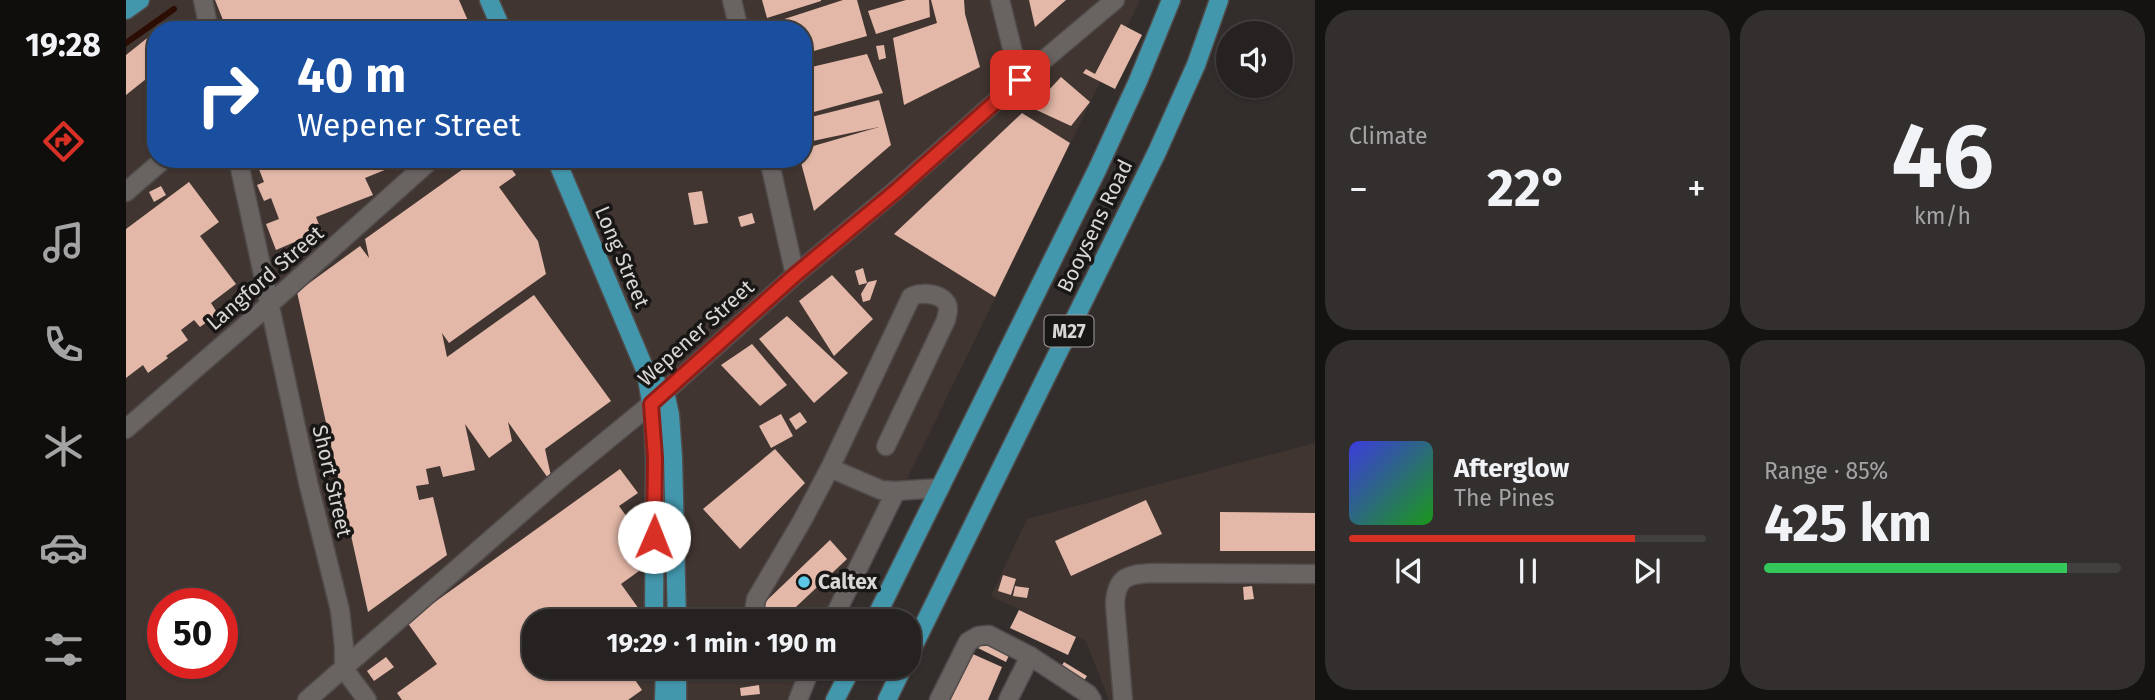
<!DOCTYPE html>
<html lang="en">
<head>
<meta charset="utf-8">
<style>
	:root { --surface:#262221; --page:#322f2e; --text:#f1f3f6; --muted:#a4a4a5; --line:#423f3f; --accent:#d93025 }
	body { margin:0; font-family:"Fira Sans",sans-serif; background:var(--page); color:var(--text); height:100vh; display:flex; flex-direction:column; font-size:26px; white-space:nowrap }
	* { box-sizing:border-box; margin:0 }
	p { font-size:23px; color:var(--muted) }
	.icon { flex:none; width:38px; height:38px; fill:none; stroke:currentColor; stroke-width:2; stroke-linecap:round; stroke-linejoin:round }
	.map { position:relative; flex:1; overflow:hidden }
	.panel { display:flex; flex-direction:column; gap:10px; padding:10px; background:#151312; width:840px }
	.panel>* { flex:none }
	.banner { position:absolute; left:21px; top:21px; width:665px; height:147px; border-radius:28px; box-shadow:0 2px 5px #0004,0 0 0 2px var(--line); background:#1a4fa0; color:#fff; overflow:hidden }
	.fabs { position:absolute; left:1090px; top:21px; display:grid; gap:14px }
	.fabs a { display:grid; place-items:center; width:77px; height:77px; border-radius:50%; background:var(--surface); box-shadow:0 2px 5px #0004,0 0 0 2px var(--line); font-size:35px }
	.speed { position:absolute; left:21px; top:588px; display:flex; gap:14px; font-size:35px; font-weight:700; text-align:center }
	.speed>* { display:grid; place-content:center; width:91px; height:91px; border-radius:50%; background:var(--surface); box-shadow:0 2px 5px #0004,0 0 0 2px var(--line); line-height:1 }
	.speed .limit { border:10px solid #d22; background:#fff; color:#111 }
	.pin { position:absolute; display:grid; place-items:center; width:60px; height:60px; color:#fff; margin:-30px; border-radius:14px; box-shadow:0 4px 10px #0006 }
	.me { position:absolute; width:77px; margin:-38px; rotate:1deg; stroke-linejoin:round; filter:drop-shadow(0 0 5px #0008) }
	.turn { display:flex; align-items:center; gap:24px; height:147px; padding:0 35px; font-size:32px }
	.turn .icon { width:91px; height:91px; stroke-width:2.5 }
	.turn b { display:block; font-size:49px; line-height:60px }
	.big { font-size:52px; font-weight:700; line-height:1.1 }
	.panel .widget { flex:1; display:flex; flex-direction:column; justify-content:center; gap:10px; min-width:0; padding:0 24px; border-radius:28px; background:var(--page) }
	.panel .dial { align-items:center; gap:0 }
	.dial b { font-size:91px; line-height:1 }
	.song { display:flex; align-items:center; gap:21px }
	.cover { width:84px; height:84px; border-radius:10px; background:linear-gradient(135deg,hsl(240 70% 55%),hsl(120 70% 35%)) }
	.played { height:7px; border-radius:4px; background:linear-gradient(90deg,var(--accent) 80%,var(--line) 80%) }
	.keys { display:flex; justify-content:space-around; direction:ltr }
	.heat { display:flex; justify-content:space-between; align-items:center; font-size:38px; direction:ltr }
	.charge { height:10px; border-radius:5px; background:linear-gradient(90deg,#34c759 85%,var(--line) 0) }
	.panel .tiles { flex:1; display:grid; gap:10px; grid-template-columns:repeat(2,1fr) }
	.trip { position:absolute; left:396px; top:609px; width:399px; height:70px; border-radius:28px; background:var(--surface); box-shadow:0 2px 5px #0004,0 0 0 2px var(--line); font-weight:700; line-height:70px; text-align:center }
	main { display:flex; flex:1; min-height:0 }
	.menu { display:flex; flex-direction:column; width:126px; justify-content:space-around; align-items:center; background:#0f0e0d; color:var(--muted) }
	.menu .icon { width:49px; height:49px }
	.menu .active { color:var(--accent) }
	.menu b { font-size:32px; color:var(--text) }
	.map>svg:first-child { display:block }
</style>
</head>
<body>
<main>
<nav class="menu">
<b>19:28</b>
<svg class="icon active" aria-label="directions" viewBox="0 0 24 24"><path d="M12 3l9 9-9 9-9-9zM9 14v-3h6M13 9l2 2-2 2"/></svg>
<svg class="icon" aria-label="music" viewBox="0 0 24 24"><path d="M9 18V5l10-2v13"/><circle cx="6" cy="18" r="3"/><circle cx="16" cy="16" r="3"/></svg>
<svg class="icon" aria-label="phone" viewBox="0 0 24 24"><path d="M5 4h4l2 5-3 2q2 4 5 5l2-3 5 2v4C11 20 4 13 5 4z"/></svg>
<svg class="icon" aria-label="climate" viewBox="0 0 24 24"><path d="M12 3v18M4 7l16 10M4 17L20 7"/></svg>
<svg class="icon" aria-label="car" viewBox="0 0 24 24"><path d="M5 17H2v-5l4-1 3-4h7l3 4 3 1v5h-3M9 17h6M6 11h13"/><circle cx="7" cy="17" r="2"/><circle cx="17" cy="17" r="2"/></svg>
<svg class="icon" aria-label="filters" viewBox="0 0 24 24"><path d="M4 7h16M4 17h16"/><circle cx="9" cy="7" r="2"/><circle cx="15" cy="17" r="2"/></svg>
</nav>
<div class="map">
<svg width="1189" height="700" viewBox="0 0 1189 700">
	<rect width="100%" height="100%" fill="#332e2c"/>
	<g fill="#413531" fill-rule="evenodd">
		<path d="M 0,0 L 1014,0 L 712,621 L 408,621 L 408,667 L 689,667 L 673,700 L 0,700 ZM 30,30 L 677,30 L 677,159 L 30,159 ZM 37,604 L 96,604 L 96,663 L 37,663 Z"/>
		<path d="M 1189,443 L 1189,700 L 983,700 L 960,641 L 865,596 L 901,519 Z"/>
	</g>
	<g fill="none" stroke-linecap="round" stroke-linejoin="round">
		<path stroke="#2c0d03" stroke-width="6" d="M 0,43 L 48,9"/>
	</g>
	<g fill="#e3b8a8">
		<path d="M 89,0 L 333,0 L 346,30 L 101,30 Z"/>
		<path d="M 636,0 L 695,0 L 695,1 L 641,18 Z"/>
		<path d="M 717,0 L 731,0 L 741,36 L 677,54 L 677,30 L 643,30 L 643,24 Z"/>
		<path d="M 780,0 L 803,0 L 804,17 L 750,34 L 742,11 Z"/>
		<path d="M 805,0 L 838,0 L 839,14 L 854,67 L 778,105 L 767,38 L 811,23 Z"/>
		<path d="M 903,0 L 940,0 L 909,27 Z"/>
		<path d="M 58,21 L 60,30 L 40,30 L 39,27 Z"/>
		<path d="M 995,24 L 1016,35 L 989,89 L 957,73 L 960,69 L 969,74 Z"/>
		<path d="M 30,31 L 30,71 L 0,95 L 0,55 Z"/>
		<path d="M 758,45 L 760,58 L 753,60 L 750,46 Z"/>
		<path d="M 741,54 L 757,93 L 677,115 L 677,69 Z"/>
		<path d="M 935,77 L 964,102 L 945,126 L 906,108 Z"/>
		<path d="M 753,100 L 765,145 L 688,211 L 674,159 L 677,159 L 677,149 L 753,127 L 677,143 L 677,119 Z"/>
		<path d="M 896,113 L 944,143 L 869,297 L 768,234 Z"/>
		<path d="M 129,159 L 263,159 L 266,167 L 239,178 L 247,195 L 190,217 L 198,237 L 180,244 L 178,238 L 150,250 L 140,224 L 153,219 L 145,198 L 138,201 L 131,185 L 138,182 Z"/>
		<path d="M 351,159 L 378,159 L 390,175 L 373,187 L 412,241 L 420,274 L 323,343 L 316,333 L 321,357 L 408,295 L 485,401 L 419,449 L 427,485 L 382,422 L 386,441 L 363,458 L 339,424 L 349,470 L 317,477 L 314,466 L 300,469 L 303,484 L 290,486 L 293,500 L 307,497 L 321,555 L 242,612 L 171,292 L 234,246 L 243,258 L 239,239 Z"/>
		<path d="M 63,182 L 93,222 L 74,236 L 110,284 L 85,303 L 92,314 L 74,327 L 68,320 L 55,330 L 62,340 L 40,356 L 42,358 L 22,373 L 17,365 L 0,378 L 0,229 Z"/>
		<path d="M 35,186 L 40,195 L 28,202 L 23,192 Z"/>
		<path d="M 576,191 L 582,223 L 568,225 L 562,193 Z"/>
		<path d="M 626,213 L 629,223 L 615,227 L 612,217 Z"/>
		<path d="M 737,268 L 741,283 L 733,285 L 729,271 Z"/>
		<path d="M 706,275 L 747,319 L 708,356 L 673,301 Z"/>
		<path d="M 751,280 L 744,300 L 737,302 L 735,294 L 742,282 Z"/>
		<path d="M 661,316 L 722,373 L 688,403 L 633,339 Z"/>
		<path d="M 626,344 L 661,385 L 634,406 L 595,365 Z"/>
		<path d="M 674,412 L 681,422 L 670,430 L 663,419 Z"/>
		<path d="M 655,414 L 667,436 L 645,448 L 633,426 Z"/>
		<path d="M 649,449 L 679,483 L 614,549 L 577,509 Z"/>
		<path d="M 494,469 L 512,493 L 493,506 L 512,532 L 494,545 L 513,571 L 495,584 L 513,609 L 496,621 L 408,621 L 408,667 L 500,667 L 516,690 L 502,700 L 276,700 L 271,693 L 311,664 L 281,622 Z"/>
		<path d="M 1020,500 L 1036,534 L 945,576 L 929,541 Z"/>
		<path d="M 1094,512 L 1189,513 L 1189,551 L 1094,551 Z"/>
		<path d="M 704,540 L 721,559 L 655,621 L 651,621 L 636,605 Z"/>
		<path d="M 877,575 L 890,579 L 885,595 L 872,591 Z"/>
		<path d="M 889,586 L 903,588 L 901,598 L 887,596 Z"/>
		<path d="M 1126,586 L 1128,599 L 1118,600 L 1117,587 Z"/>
		<path d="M 893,610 L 950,637 L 942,655 L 884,628 Z"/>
		<path d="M 852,637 L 884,653 L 880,662 L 848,646 Z"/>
		<path d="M 840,651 L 876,667 L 862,700 L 818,700 Z"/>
		<path d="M 260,657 L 268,667 L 248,681 L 241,671 Z"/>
		<path d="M 938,662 L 961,676 L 954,687 L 931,673 Z"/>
		<path d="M 633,685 L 634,694 L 615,696 L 614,688 Z"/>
	</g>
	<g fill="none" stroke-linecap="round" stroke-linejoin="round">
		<defs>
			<g id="minor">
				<path d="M 77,0 L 83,30"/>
				<path d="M 606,0 L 613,30"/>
				<path d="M 874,0 L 894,80"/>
				<path d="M 112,159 L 182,482 L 214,610 L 218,647 L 218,669 L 241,700"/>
				<path d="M 643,159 L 669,275"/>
				<path d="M 0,192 L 38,159"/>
				<path d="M 0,429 L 144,304 L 306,159"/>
				<path d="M 760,446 L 820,320 C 820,318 823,310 822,308 C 820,293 794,291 785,297 L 704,468 L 755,490 L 770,491 L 814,488"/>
				<path d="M 631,621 L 629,606 L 630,599 L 676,521 L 704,468"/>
				<path d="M 706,621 L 770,491"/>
				<path d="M 904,656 L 962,694 L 966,700"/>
				<path d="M 181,700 L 435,478 L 531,399 L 669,275 L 770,190 L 894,80 L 989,0"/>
				<path d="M 672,700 L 685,667"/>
				<path d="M 813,700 L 842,642 L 852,636 L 863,635 L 904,656 L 882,700"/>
				<path d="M 997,700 L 989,605 C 990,577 1001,574 1027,573 L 1189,574"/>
			</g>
			<g id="major">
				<path d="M 363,0 L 376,30"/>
				<path d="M 0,10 L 14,0"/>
				<path d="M 430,159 L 520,372 L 527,415 L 529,458 L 528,621"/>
				<path d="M 520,372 L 539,392 L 544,415 L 547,457 L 551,621"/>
				<path d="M 748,621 L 971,170 L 1012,81 L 1045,0"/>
				<path d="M 782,657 L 1031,152 L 1070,65 L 1093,0"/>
				<path d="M 551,667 L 551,700"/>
				<path d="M 538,700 L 539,667"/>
				<path d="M 709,700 L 726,667"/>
				<path d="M 761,700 L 777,667"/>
			</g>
		</defs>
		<use href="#minor" stroke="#504c4b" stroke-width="21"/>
		<use href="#major" stroke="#504c4b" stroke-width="21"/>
		<use href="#minor" stroke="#696361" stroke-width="18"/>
		<use href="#major" stroke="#4397ad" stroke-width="18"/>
	</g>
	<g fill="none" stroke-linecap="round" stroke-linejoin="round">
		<defs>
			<path id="route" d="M 528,537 L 529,458 L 525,404 L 669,275 L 771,190 L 894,80"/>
		</defs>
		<use href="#route" stroke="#8d1f18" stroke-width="18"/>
		<use href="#route" stroke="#d93025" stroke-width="12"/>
	</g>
	<circle fill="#5cc7e7" stroke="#191716" stroke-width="2.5" cx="678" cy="582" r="7"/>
	<g text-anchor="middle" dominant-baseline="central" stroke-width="7" stroke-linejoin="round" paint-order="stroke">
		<rect fill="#191716" stroke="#a09d9c" stroke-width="2" x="918.5" y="315.5" width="49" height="31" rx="5"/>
		<g font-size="19" font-weight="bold" fill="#dad6d5">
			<text x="943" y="331">M27</text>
		</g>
		<g font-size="21" fill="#dad6d5" stroke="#191716">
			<text transform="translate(969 226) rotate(-64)">Booysens Road</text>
			<text transform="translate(496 257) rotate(67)">Long Street</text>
			<text transform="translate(139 278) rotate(-41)">Langford Street</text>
			<text transform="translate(570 333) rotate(-42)">Wepener Street</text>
			<text transform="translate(206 481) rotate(77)">Short Street</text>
		</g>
		<g font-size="21" font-weight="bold" fill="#dad6d5" stroke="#191716" text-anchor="start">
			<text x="692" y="582">Caltex</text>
		</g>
	</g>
</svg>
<div class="fabs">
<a><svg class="icon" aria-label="sound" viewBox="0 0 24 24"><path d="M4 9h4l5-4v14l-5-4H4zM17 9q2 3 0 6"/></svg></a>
</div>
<div class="speed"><div class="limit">50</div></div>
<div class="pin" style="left:894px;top:80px;background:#d93025"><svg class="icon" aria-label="arrive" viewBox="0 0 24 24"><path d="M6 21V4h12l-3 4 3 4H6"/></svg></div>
<svg class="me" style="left:528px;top:537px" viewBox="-20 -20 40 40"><circle r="19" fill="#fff"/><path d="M0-13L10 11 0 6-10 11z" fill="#d93025"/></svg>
<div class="trip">19:29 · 1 min · 190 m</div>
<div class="banner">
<div class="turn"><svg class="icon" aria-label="right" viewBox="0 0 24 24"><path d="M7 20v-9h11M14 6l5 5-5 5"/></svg><div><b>40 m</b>Wepener Street</div></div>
</div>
</div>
<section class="panel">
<div class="tiles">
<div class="widget"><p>Climate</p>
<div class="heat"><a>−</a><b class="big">22°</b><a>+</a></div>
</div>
<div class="widget dial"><b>46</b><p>km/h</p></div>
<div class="widget">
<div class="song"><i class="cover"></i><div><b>Afterglow</b><p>The Pines</p></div></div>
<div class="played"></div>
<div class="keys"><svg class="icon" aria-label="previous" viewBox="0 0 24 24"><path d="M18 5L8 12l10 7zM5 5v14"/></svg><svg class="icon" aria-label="pause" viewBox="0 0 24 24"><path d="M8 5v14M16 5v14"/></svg><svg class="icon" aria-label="next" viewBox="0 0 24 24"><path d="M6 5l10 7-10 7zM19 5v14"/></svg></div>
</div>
<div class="widget"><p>Range · 85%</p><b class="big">425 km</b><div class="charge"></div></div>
</div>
</section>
</main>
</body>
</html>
